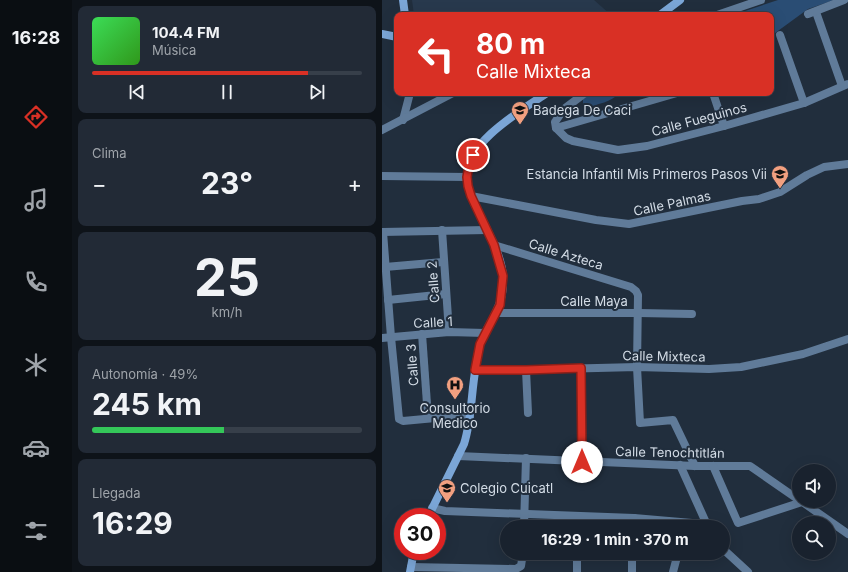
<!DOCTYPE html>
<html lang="es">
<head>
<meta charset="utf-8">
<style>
	:root { --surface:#19222e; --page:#222a36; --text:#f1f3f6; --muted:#9fa4aa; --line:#373f4a; --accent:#d93025 }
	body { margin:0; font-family:Inter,sans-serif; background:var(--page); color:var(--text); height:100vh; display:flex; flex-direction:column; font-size:15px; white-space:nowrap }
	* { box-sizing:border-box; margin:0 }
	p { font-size:13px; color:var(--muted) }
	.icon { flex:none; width:22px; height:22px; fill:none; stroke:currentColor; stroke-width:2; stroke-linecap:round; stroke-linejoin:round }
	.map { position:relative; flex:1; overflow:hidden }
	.panel { display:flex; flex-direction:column; gap:6px; padding:6px; background:#0e1319; width:310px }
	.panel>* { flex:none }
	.hud { position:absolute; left:12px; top:12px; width:380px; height:84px; border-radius:8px; box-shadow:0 4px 16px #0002,0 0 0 1px var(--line); background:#d93025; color:#fff; overflow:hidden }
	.fabs { position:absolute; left:410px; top:464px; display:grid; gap:8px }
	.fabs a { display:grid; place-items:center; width:44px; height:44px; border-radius:50%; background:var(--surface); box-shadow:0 4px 16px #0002,0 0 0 1px var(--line); font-size:20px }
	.speed { position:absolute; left:12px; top:508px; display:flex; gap:8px; font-size:20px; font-weight:700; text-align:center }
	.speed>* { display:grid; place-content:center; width:52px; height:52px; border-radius:50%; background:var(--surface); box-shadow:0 4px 16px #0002,0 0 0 1px var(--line); line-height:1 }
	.speed .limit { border:6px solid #d22; background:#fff; color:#111 }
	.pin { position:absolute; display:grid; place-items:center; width:34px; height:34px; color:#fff; margin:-17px; border:2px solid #fff; border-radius:50%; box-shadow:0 1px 4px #0007 }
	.me { position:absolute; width:44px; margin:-22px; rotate:0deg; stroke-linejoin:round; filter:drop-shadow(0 0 3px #0008) }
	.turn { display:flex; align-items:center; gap:14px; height:84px; padding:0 16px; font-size:18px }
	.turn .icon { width:52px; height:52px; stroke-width:2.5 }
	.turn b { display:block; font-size:28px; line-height:34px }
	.big { font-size:30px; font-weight:700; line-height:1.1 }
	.panel .tile { flex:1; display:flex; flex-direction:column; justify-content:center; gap:6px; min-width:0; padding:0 14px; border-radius:8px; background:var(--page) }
	.panel .dial { align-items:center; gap:0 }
	.dial b { font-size:52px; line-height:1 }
	.song { display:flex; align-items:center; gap:12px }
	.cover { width:48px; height:48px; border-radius:6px; background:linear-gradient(135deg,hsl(130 70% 55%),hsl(110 70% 35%)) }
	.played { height:4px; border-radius:2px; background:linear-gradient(90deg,var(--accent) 80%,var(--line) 80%) }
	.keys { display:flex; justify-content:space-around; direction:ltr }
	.heat { display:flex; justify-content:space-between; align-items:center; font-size:22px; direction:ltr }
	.charge { height:6px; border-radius:3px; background:linear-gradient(90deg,#34c759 49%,var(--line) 0) }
	.trip { position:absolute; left:118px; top:520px; width:230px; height:40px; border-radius:20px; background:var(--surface); box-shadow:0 4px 16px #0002,0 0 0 1px var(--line); font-weight:700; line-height:40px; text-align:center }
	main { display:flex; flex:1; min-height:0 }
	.tabs { display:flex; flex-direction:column; width:72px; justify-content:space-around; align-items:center; background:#0a0e12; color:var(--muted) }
	.tabs .icon { width:28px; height:28px }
	.tabs .active { color:var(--accent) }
	.tabs b { font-size:18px; color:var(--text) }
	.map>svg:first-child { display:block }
</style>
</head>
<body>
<main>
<nav class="tabs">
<b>16:28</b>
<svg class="icon active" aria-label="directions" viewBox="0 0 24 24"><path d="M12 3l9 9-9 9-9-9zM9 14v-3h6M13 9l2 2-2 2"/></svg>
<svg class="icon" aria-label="music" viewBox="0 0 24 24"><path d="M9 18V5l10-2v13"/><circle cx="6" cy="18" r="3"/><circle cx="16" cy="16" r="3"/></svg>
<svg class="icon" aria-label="phone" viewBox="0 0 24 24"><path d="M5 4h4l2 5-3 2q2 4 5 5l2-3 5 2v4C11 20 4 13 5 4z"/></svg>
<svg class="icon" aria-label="climate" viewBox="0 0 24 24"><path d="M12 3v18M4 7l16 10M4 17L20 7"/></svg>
<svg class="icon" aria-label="car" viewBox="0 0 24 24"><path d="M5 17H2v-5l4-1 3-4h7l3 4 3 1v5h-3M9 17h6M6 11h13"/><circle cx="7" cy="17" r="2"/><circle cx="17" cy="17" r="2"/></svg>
<svg class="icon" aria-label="filters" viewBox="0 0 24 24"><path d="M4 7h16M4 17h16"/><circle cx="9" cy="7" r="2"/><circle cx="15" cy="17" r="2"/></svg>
</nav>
<section class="panel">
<div class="tile">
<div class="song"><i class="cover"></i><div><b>104.4 FM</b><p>Música</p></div></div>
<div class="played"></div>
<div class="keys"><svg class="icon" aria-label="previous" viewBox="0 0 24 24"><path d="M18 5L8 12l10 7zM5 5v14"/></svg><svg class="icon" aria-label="pause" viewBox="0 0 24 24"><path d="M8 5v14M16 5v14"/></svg><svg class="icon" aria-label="next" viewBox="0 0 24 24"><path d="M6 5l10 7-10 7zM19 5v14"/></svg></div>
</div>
<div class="tile"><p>Clima</p>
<div class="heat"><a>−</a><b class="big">23°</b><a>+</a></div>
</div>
<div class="tile dial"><b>25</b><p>km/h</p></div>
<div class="tile"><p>Autonomía · 49%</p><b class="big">245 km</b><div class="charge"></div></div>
<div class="tile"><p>Llegada</p><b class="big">16:29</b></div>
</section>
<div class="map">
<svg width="466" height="572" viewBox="0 0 466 572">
	<rect width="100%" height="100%" fill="#212e3d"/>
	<path fill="#28394d" d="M 30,0 L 212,0 L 229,15 L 32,15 Z"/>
	<g fill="#2a4d74">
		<path d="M 396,0 L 452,0 L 426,9 L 389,36 L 389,15 L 351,15 Z"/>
		<path d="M 210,93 L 238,93 C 229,102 216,104 204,108 L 201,106 L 201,99 Z"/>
	</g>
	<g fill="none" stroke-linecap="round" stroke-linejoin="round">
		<g stroke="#607b99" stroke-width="8">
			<path d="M 434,12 L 460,86"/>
			<path d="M 426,14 L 462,0"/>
			<path d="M 335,15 L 379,0"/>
			<path d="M 398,35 L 422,103"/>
			<path d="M 203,93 L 182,109 L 173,122 L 174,128 L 184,138 L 191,141 L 236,150 L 265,146 L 342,126 L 422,103 L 466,84"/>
			<path d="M 331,93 L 342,126"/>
			<path d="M 21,120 L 28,93"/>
			<path d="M 174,128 L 295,93"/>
			<path d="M 0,130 L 71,93"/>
			<path d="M 0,176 L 85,177"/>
			<path d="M 89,196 L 214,220 L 247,224 L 360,201 L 377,199 L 398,192 L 425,175 L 442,167 L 466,164"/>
			<path d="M 60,230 L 67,332"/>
			<path d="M 0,232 L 105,230"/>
			<path d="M 1,232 L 9,337 L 17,419 L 21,421 L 64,417 L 88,417"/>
			<path d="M 112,245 L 249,287 L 254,291 L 256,295 L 255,367 L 258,423 L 291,420 L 313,466"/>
			<path d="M 3,267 L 61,262"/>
			<path d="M 6,300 L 64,294"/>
			<path d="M 114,313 L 257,313 L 310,314"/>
			<path d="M 40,334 L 46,418"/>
			<path d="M 0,338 L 67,332 L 103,333"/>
			<path d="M 199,368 L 200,462"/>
			<path d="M 144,370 L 146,413"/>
			<path d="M 93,371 L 255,367 L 327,369 L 359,367 L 421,354 L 466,339"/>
			<path d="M 76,456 L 313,466 L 368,466 L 417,500"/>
			<path d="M 298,465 L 326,527"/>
			<path d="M 331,466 L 356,523 L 420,502"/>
			<path d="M 419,501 L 466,534"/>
			<path d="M 50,508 L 63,511 L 252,518 L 310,523"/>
			<path d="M 142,527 L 144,458"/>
			<path d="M 196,527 L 196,517"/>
			<path d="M 251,527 L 252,518"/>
			<path d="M 341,549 L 366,572"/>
			<path d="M 29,567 L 134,569 L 139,566 L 141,553"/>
			<path d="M 195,572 L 195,553"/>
			<path d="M 250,572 L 250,553"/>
			<path d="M 291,572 L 296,553"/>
		</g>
		<g stroke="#7ba6d7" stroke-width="8">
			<path d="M 21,0 L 23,15"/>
			<path d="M 278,15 L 298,0"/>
			<path d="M 0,34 L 15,37"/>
			<path d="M 46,517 L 82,444 C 90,419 89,392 94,366 C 95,358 96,350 99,342 C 109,317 122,308 121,277 C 120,258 109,238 101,221 C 94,207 86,193 85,178 C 82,143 140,110 165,93"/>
			<path d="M 28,572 L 32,551"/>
		</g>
	</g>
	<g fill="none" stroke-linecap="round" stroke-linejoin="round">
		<defs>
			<path id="route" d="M 91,155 L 87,165 L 85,177 L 86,186 L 89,196 L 112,245 L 121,276 L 118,305 L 98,344 L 93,370 L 144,370 L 199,368 L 200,462"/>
		</defs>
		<use href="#route" stroke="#8d1f18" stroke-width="10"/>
		<use href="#route" stroke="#d93025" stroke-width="7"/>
	</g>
	<defs>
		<symbol id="school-pin" viewBox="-11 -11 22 30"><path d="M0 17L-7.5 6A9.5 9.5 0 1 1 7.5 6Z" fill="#f2a080" stroke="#212e3d"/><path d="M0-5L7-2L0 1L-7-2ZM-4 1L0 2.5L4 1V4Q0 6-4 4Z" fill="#111"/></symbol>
		<symbol id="hospital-pin" viewBox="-11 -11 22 30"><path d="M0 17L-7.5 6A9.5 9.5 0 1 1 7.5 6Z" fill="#f2a080" stroke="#212e3d"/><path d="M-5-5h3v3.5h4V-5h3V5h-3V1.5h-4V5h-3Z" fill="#111"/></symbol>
	</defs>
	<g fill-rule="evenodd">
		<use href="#school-pin" x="128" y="100" width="20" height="27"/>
		<use href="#school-pin" x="388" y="164" width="20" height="27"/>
		<use href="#hospital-pin" x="63" y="375" width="20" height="27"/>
		<use href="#school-pin" x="55" y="478" width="20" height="27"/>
	</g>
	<g text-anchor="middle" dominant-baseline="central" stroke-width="4" stroke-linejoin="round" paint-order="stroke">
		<g font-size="13" fill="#d3dce6" stroke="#212e3d" text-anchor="start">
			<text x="151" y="110">Badega De Caci</text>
			<text x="385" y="174" text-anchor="end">Estancia Infantil Mis Primeros Pasos Vii</text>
			<text x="73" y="408" text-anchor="middle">Consultorio<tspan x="73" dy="15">Medico</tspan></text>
			<text x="78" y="488">Colegio Cuicatl</text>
		</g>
		<g font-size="13" fill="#d3dce6" stroke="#212e3d">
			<text transform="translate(317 119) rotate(-15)">Calle Fueguinos</text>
			<text transform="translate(290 203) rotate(-12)">Calle Palmas</text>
			<text transform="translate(184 254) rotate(17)">Calle Azteca</text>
			<text transform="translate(51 282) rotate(-94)">Calle 2</text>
			<text x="212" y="301">Calle Maya</text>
			<text transform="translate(51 322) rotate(-3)">Calle 1</text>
			<text transform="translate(282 356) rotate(1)">Calle Mixteca</text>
			<text transform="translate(30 365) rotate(-94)">Calle 3</text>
			<text transform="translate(288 452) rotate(1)">Calle Tenochtitlán</text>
		</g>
	</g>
</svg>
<div class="fabs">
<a><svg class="icon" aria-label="sound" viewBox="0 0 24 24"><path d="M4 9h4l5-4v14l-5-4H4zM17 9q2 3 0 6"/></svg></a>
<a><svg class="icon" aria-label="search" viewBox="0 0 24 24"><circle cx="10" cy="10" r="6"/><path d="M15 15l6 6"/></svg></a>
</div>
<div class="speed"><div class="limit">30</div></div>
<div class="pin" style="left:91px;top:155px;background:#d93025"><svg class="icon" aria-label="arrive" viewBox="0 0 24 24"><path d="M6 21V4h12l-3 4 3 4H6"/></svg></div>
<svg class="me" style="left:200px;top:462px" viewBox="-20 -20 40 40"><circle r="19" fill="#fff"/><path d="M0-13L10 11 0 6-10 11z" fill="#d93025"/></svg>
<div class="trip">16:29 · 1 min · 370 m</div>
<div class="hud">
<div class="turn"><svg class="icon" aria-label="left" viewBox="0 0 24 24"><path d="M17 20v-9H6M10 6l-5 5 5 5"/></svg><div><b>80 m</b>Calle Mixteca</div></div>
</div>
</div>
</main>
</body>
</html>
